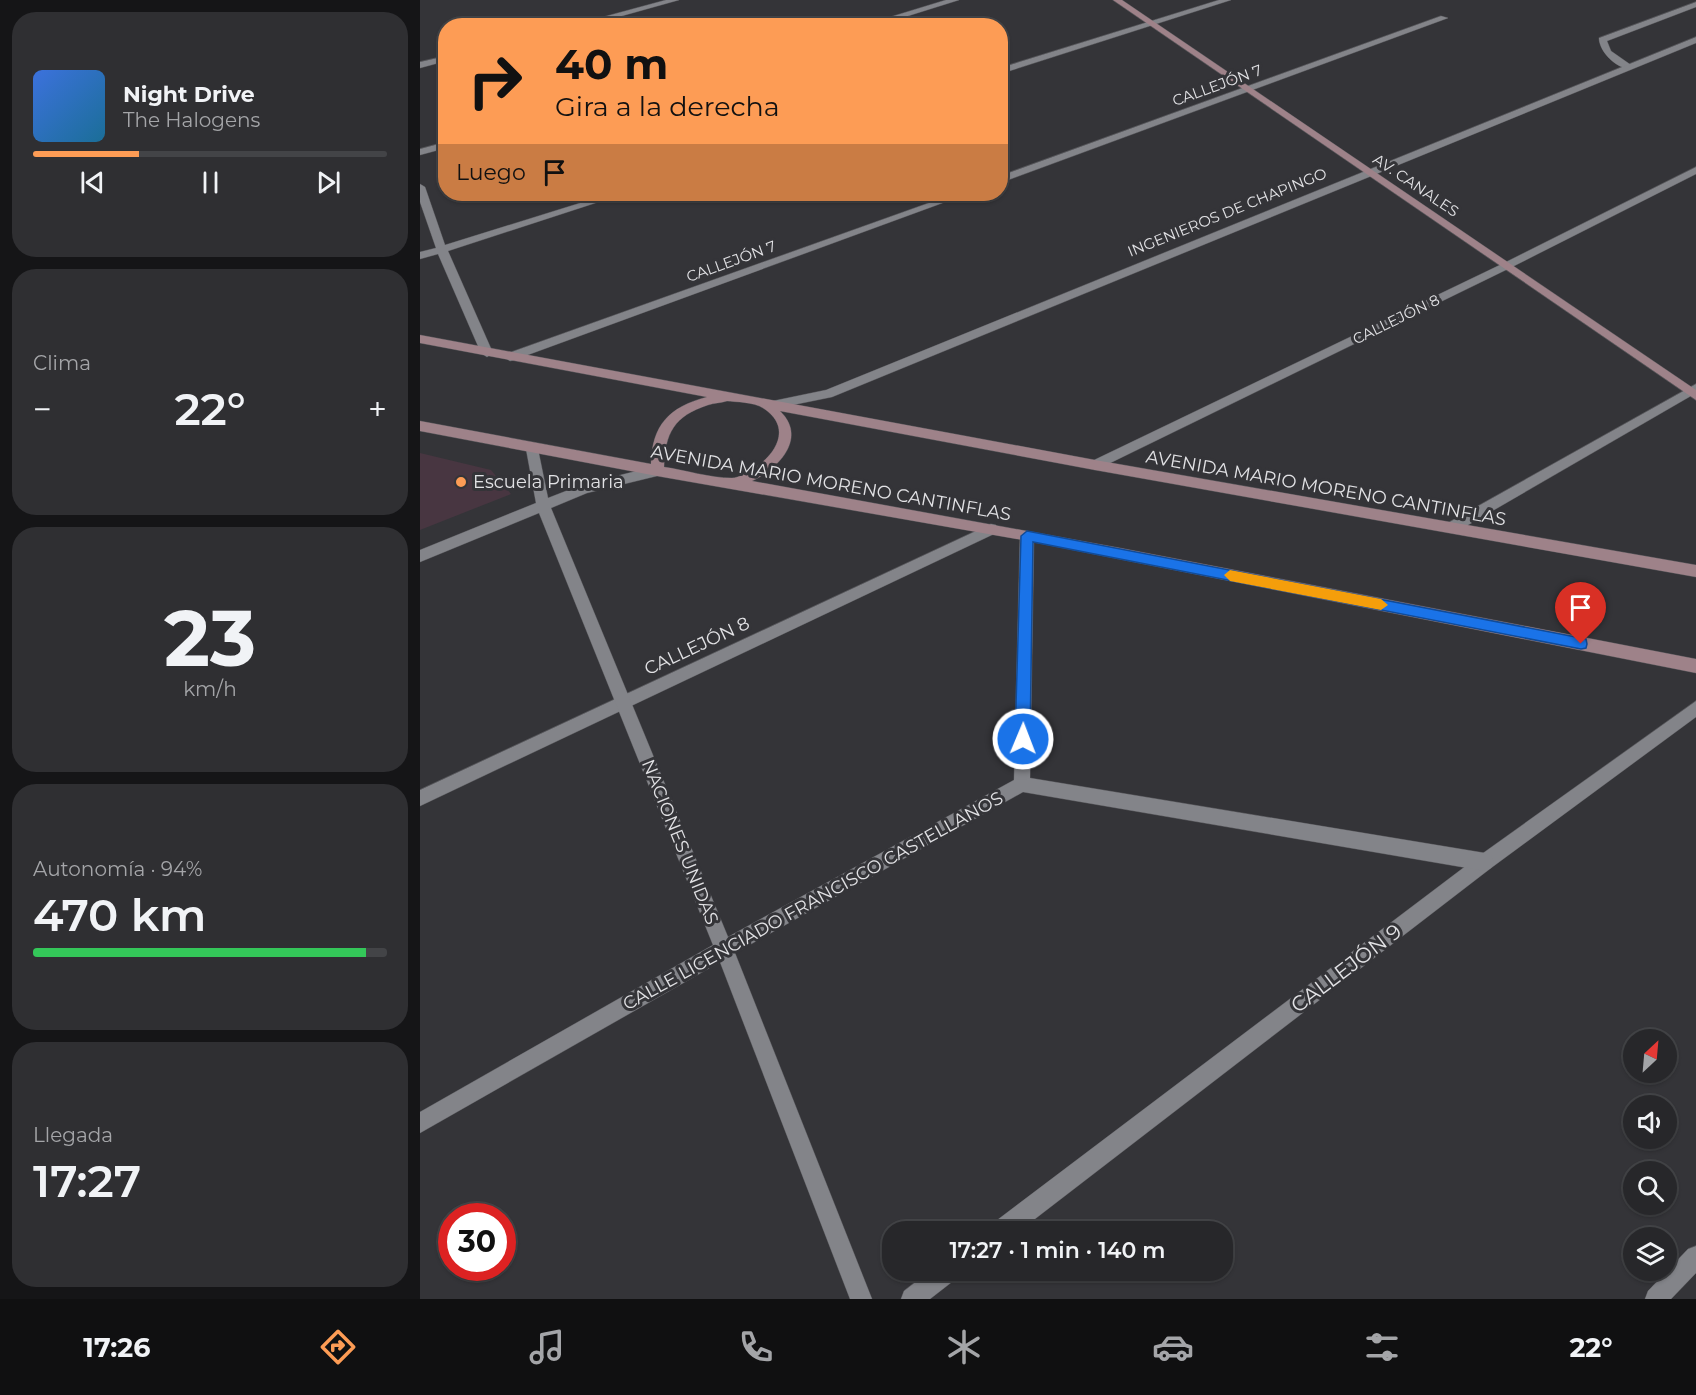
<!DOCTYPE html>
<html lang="es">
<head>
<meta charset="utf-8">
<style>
	:root { --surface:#27272a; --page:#2f2f32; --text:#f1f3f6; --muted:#a4a5a8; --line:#434447; --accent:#fd9c55 }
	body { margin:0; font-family:Montserrat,sans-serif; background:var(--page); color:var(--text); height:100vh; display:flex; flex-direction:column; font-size:22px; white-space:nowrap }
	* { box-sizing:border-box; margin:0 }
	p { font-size:20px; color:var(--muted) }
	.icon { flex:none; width:33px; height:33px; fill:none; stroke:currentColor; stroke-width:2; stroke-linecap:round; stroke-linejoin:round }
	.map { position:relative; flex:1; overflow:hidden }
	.details { display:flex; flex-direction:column; gap:12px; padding:12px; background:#151517; width:420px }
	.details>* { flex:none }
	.banner { position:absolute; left:18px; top:18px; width:570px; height:183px; border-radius:24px; box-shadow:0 2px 4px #0004,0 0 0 2px var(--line); background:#fd9c55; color:#111; overflow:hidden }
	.needle { width:39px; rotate:26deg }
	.fabs { position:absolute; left:1203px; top:1029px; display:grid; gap:12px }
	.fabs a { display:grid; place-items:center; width:54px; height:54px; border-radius:50%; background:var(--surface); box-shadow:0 2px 4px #0004,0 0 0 2px var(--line); font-size:30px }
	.speed { position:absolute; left:18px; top:1203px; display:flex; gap:12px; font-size:30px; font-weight:700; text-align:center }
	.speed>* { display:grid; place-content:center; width:78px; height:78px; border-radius:50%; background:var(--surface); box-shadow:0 2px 4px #0004,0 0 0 2px var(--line); line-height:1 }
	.speed .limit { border:9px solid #d22; background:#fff; color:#111 }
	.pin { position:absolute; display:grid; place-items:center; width:51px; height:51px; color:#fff; margin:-62px -26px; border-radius:50% 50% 50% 0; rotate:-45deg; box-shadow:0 0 6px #0007 }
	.pin .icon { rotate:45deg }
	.me { position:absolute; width:66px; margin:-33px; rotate:1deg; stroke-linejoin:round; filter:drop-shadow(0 0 4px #0008) }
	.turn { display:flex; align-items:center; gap:21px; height:126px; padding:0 18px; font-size:27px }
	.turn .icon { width:78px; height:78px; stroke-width:2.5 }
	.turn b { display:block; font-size:42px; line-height:51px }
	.then { display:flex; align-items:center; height:57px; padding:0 18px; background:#0003; gap:12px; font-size:22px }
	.big { font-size:45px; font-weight:600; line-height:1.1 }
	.details .card { flex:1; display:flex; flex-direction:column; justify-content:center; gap:9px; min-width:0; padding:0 21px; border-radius:24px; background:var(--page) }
	.details .dial { align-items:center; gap:0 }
	.dial b { font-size:78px; line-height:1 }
	.song { display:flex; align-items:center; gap:18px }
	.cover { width:72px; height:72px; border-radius:9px; background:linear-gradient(135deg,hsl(220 70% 55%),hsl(200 70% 35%)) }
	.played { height:6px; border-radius:3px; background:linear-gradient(90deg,var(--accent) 30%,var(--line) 30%) }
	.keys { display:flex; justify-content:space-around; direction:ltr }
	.heat { display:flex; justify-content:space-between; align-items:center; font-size:33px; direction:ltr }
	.charge { height:9px; border-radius:4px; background:linear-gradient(90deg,#34c759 94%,var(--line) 0) }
	.trip { position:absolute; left:462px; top:1221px; width:351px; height:60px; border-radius:24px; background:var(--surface); box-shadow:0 2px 4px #0004,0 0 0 2px var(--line); font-weight:600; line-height:60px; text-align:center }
	.tabs { display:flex; height:96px; justify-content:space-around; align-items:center; background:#101011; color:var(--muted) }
	.tabs .icon { width:42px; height:42px }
	.tabs .selected { color:var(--accent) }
	.tabs b { font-size:27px; color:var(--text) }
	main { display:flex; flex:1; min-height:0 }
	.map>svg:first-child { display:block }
</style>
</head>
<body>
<main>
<section class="details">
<div class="card">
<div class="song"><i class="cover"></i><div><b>Night Drive</b><p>The Halogens</p></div></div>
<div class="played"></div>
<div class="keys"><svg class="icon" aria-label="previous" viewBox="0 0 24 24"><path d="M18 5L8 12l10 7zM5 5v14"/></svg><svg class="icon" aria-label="pause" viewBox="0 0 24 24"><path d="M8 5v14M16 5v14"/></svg><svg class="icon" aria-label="next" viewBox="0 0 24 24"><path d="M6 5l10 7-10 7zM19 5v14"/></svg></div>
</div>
<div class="card"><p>Clima</p>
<div class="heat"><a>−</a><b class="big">22°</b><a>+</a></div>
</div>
<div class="card dial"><b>23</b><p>km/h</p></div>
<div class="card"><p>Autonomía · 94%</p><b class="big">470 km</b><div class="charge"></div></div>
<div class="card"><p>Llegada</p><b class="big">17:27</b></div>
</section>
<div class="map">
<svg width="1276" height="1299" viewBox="0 0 1276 1299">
	<rect width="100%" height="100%" fill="#343438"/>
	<path fill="#483641" d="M 0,453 L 71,470 L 91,494 L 0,530 Z"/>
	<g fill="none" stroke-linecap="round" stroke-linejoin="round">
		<defs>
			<g id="lane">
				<path d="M 526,0 L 539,0 L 456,26 L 441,26 Z"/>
				<path d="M 1276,2 L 1276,7 L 1187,41 L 1191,51 L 1211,65 L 1211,69 C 1197,69 1179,52 1179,38 Z"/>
				<path d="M 1021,16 L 1028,18 L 580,183 L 580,176 Z"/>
				<path d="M 26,142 L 26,148 L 0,155 L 0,149 Z"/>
				<path d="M 1276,167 L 1276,174 L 1092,267 L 680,468 L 675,470 L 668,465 L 670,462 L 1084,263 Z"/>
				<path d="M 534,194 L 547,194 L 94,360 L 90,361 L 84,357 L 86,354 Z"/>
				<path d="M 571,524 L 576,525 L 578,529 L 576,533 L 0,806 L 0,790 Z"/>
				<path d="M 1276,701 L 1276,717 L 1071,868 L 598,1232 L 570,1232 L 572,1224 L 1059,856 Z"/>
				<path d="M 511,1270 L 540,1270 L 537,1278 L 510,1299 L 481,1299 L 484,1291 Z"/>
			</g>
			<g id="street">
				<path d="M 246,0 L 259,0 L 166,26 L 150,26 Z"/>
				<path d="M 799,0 L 811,0 L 580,74 L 580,68 Z"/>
				<path d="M 1276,37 L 1276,43 L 412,397 L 348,410 L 342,406 L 348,402 L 406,390 Z"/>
				<path d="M 26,56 L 26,61 L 0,68 L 0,62 Z"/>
				<path d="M 0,184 L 5,187 L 25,245 L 189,194 L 203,194 L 28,251 L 73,353 L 67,357 L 61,353 L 18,254 L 0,259 L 0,252 L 16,248 L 0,202 Z"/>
				<path d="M 1276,384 L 1276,393 L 1036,532 L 1026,532 L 1024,528 L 1026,524 Z"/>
				<path d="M 112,444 L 118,449 L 128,498 L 164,484 L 237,466 L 244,471 L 237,476 L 167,493 L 131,508 L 308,937 L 594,780 L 600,536 L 607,531 L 614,536 L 610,778 L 1065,853 L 1071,856 L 1074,862 L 1071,868 L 1065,871 L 603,792 L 315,953 L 452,1299 L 430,1299 L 300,962 L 0,1133 L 0,1112 L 293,945 L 119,513 L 0,562 L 0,550 L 116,503 L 106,449 Z"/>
				<path d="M 1276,1246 L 1276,1273 L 1251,1299 L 1225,1299 L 1228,1291 L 1268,1249 Z"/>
			</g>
			<g id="secondary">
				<path d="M 693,0 L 702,0 L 1276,390 L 1276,400 Z"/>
				<path d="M 0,335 L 675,460 L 1276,565 L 1276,577 L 675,470 L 360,411 C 388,438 358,469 332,481 L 700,548 L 1276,659 L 1276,673 L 603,540 L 237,476 L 0,431 L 0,421 L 231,464 C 232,425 249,407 287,397 L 0,343 ZM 307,401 C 316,402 334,402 343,408 C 373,427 356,455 333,469 C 327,472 319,478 312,478 C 290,478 265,470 244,467 C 245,433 254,416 288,405 C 294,403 301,403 307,401 Z"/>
			</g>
		</defs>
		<use href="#lane" stroke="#535357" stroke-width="1"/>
		<use href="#street" stroke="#535357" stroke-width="1"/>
		<use href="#secondary" stroke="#535357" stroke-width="1"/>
		<use href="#lane" fill="#838489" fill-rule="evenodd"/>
		<use href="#street" fill="#838489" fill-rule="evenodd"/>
		<use href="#secondary" fill="#9e8289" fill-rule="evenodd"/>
	</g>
	<path fill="#1a73e8" stroke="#114b97" stroke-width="1.5" d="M 607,531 L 1161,638 L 1166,639 L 1167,644 L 1166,648 L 1161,649 L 613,542 L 610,739 L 608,744 L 603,746 L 598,744 L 595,739 L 601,536 Z"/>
	<path fill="#f59e0b" d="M 810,570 L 961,599 L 968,605 L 961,610 L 810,581 L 804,575 Z"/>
	<circle fill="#fd9c55" stroke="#343438" stroke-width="2" cx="41" cy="482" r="6"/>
	<g text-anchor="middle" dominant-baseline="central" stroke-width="6" stroke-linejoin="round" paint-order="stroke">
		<g font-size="15" fill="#e2e2e5" stroke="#343438">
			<text transform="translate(797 85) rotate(-20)">CALLEJÓN 7</text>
			<text transform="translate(996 185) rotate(34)">AV. CANALES</text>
			<text transform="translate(807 212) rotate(-22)">INGENIEROS DE CHAPINGO</text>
			<text transform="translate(311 261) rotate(-20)">CALLEJÓN 7</text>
			<text transform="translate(976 319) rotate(-26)">CALLEJÓN 8</text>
		</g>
		<g font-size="18" fill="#e2e2e5" stroke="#343438" text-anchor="start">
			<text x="53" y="482">Escuela Primaria</text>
		</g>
		<g font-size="18" fill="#e2e2e5" stroke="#343438">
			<text transform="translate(411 483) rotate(10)">AVENIDA MARIO MORENO CANTINFLAS</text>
			<text transform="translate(906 488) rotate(10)">AVENIDA MARIO MORENO CANTINFLAS</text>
			<text transform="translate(277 646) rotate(-25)">CALLEJÓN 8</text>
			<text transform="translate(260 842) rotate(68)">NACIONES UNIDAS</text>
			<text transform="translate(393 901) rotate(-29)">CALLE LICENCIADO FRANCISCO CASTELLANOS</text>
		</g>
		<g font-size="21" fill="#e2e2e5" stroke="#343438">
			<text transform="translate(926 968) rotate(-37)">CALLEJÓN 9</text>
		</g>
	</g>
</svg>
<div class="fabs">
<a><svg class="needle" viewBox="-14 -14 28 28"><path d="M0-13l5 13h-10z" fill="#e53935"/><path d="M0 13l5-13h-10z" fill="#a4a5a8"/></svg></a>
<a><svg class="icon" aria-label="sound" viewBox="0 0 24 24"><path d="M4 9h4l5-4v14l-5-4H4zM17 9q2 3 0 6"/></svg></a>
<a><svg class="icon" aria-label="search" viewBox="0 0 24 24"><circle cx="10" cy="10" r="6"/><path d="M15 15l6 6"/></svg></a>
<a><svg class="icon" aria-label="layers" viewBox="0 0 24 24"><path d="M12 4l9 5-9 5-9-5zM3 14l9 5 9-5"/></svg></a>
</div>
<div class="speed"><div class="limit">30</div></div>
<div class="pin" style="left:1161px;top:644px;background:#d93025"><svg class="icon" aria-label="arrive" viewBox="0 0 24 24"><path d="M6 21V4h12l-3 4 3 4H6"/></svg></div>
<svg class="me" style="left:603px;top:739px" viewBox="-20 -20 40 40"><circle r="17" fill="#1a73e8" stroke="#fff" stroke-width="3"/><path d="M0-11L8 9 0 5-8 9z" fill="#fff"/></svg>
<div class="trip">17:27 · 1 min · 140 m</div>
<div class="banner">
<div class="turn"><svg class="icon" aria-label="right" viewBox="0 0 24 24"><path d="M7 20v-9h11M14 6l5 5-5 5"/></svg><div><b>40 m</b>Gira a la derecha</div></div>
<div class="then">Luego<svg class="icon" aria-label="arrive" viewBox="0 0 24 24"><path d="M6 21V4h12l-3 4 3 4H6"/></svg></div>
</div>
</div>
</main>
<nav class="tabs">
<b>17:26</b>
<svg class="icon selected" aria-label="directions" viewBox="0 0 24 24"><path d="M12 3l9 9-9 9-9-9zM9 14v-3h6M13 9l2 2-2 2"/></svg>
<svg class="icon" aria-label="music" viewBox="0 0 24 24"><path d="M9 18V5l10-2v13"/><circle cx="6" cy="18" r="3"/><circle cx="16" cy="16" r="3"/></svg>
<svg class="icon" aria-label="phone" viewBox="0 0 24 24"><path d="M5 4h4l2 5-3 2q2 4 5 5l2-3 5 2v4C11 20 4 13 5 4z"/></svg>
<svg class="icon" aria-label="climate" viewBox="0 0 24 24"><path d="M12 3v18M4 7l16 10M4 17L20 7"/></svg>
<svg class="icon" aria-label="car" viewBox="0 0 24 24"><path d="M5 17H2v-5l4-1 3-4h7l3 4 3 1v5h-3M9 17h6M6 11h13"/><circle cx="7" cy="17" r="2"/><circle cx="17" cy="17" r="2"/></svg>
<svg class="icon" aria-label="filters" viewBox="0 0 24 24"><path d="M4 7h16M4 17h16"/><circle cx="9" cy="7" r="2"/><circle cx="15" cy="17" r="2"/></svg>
<b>22°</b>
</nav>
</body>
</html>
